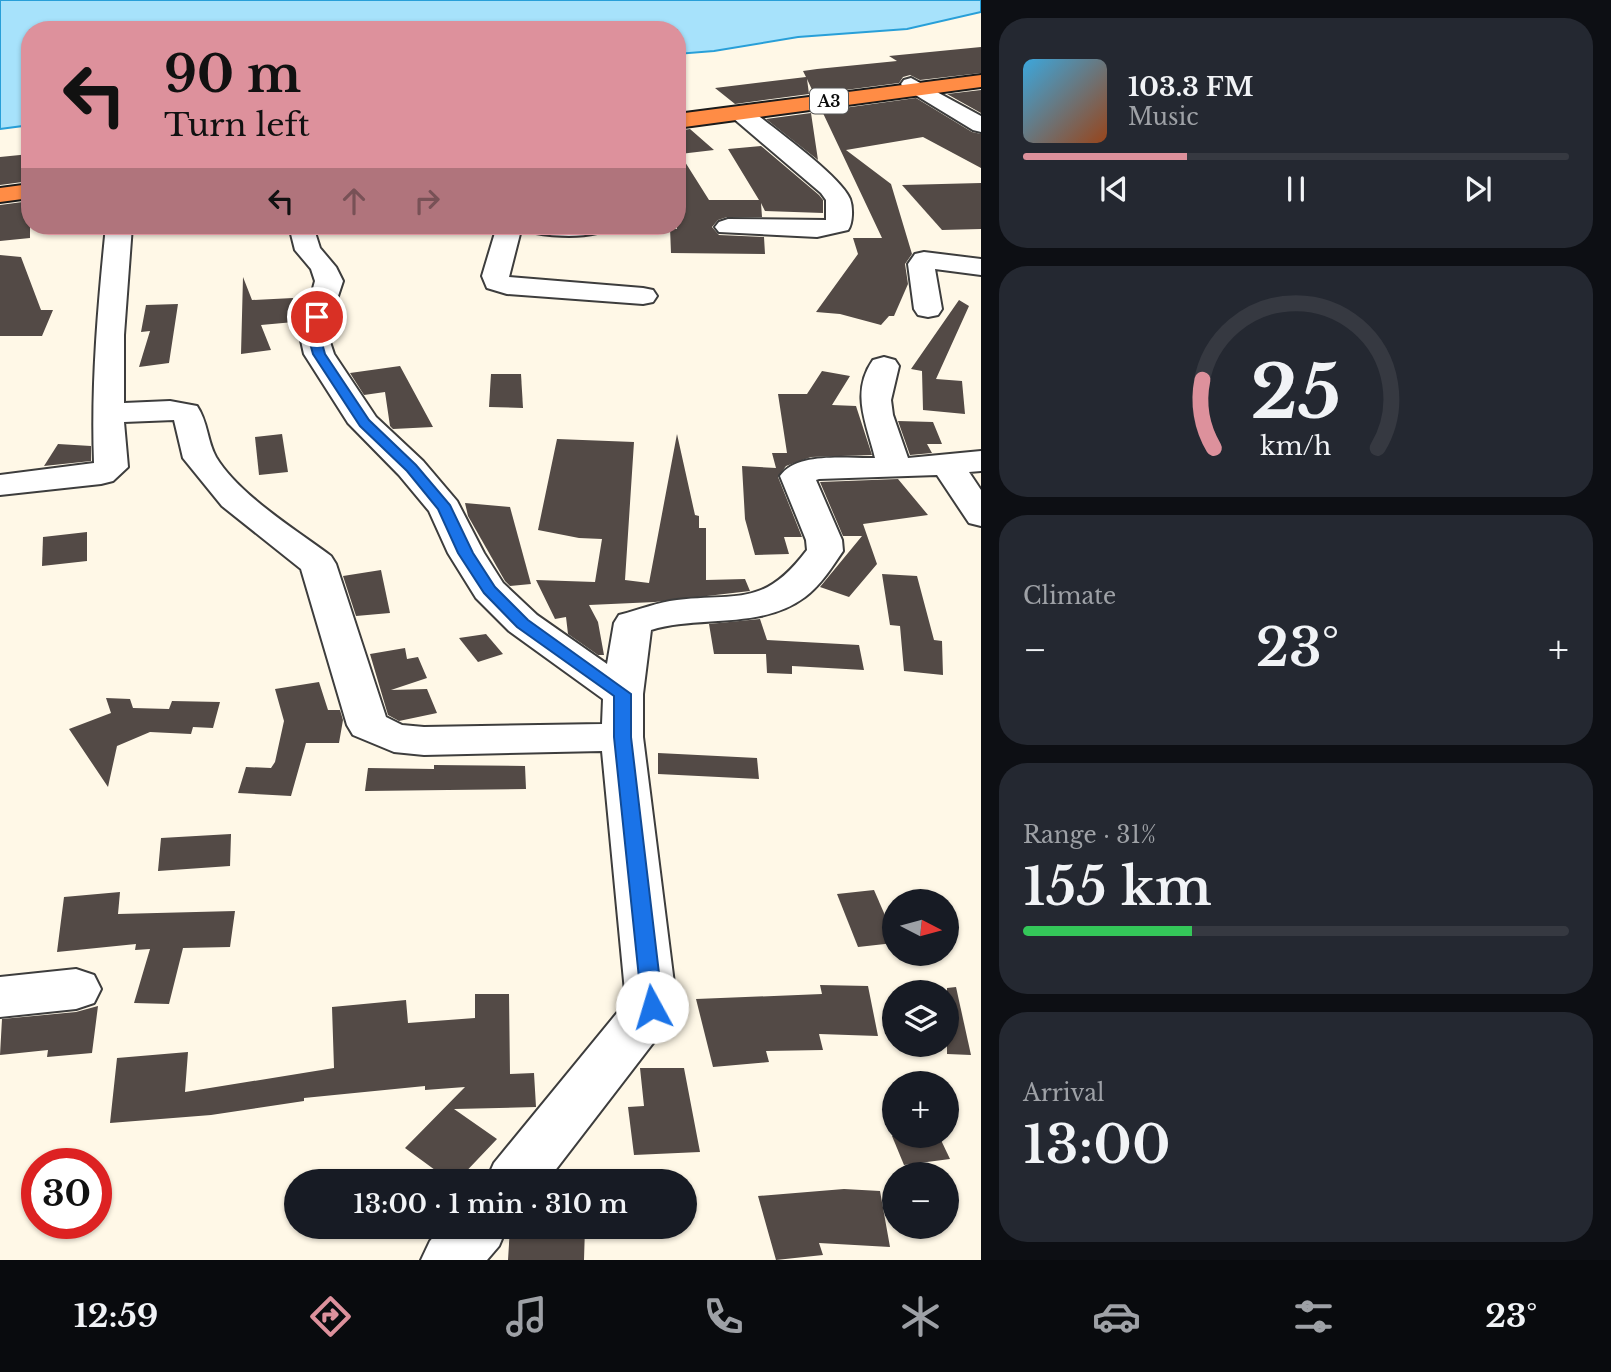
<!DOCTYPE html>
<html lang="en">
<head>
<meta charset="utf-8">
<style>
	:root { --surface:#171b24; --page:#242831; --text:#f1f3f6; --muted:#9ea1a6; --line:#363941; --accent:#dd919c }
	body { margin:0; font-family:"Libre Baskerville",serif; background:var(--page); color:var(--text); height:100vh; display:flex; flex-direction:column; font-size:26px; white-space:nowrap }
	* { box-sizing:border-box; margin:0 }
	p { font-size:23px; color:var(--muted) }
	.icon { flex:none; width:38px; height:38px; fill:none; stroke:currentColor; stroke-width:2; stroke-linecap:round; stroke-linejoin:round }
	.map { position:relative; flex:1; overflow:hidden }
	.sheet { display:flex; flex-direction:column; gap:18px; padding:18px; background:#0d0f14; width:630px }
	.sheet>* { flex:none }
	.guide { position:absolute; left:21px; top:21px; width:665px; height:214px; border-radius:28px; box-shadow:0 2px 5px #0004; background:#dd919c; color:#111; overflow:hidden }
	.needle { width:46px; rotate:96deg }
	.controls { position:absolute; left:882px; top:889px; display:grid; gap:14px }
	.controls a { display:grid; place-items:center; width:77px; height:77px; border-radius:50%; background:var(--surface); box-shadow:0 2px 5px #0004; font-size:35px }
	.speed { position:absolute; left:21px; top:1148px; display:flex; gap:14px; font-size:35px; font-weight:700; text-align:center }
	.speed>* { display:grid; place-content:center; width:91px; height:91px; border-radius:50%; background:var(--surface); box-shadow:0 2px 5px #0004; line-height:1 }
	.speed .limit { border:10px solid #d22; background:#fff; color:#111 }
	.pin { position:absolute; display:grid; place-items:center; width:60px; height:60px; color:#fff; margin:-30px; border:4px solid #fff; border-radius:50%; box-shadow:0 2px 7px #0007 }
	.me { position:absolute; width:77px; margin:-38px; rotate:354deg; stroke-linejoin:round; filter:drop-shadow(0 0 5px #0008) }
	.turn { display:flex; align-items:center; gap:24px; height:147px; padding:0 28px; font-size:32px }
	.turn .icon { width:91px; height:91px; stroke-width:2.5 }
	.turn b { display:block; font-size:49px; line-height:60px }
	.lanes { display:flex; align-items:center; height:66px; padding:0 28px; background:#0003; justify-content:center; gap:35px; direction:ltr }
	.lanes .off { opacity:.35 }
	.big { font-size:52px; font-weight:600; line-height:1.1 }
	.sheet .widget { flex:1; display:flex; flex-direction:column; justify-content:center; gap:10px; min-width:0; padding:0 24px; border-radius:28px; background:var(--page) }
	.sheet .dial { align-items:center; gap:0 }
	.dial svg { height:182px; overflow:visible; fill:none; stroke:var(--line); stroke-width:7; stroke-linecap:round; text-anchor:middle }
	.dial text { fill:var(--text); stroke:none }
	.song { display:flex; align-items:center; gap:21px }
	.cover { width:84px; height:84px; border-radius:10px; background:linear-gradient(135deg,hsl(200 70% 55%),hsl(20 70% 35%)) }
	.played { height:7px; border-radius:4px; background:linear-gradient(90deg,var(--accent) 30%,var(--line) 30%) }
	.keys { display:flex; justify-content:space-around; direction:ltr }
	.heat { display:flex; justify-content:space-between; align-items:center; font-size:38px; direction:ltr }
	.charge { height:10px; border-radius:5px; background:linear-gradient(90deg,#34c759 31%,var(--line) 0) }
	.trip { position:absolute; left:284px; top:1169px; width:413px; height:70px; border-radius:35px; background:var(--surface); box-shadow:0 2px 5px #0004; font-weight:600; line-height:70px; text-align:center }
	.dock { display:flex; height:112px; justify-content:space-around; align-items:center; background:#090b0e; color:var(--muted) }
	.dock .icon { width:49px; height:49px }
	.dock .active { color:var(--accent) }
	.dock b { font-size:32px; color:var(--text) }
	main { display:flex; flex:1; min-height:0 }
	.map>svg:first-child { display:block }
</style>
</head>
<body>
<main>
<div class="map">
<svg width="981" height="1260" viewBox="0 0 981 1260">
	<rect width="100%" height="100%" fill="#fff8e7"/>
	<path fill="#a7e2fb" stroke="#289fd8" stroke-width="2" d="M 0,0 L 981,0 L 981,12 L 907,29 L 798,37 L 714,51 L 677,54 L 677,30 L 30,30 L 30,125 L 0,129 Z"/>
	<g fill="#534a46">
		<path d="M 981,47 L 981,73 L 920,80 L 910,75 L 903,77 L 899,83 L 814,94 L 807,79 L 809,94 L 735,104 L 715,88 L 806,77 L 803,71 L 817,69 L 897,61 L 889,56 Z"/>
		<path d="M 981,90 L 981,113 L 947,94 Z"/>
		<path d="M 916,98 L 972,132 L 981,134 L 981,168 L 923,137 L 846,150 L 891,184 L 912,254 L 905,264 L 908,284 L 894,316 L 889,316 L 881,325 L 840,314 L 816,312 L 858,254 L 853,238 L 882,238 L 822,111 Z"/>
		<path d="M 811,113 L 815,140 L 818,160 L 766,119 Z"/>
		<path d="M 690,129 L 714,150 L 680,154 L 709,200 L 759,200 L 728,149 L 761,146 L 819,195 L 823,200 L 823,213 L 765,211 L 761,203 L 762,217 L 727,217 L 718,220 L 712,227 L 719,235 L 764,237 L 765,254 L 671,253 L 670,228 L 677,229 L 677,131 Z"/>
		<path d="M 30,154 L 30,181 L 0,185 L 0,157 Z"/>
		<path d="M 981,183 L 981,229 L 942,230 L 902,185 Z"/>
		<path d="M 30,201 L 30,238 L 0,241 L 0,205 Z"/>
		<path d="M 0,255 L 21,257 L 41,310 L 53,310 L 42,336 L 0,336 Z"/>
		<path d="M 243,277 L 252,300 L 293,298 L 294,322 L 261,325 L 271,350 L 241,354 Z"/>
		<path d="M 959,300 L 969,306 L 936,379 L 962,381 L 965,414 L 923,410 L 922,371 L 911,369 Z"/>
		<path d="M 178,304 L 169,363 L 139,367 L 150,331 L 141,332 L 146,305 Z"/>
		<path d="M 400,366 L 433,427 L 393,429 L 390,426 L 385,392 L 364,395 L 350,373 Z"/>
		<path d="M 822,371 L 850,376 L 832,405 L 856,406 L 872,455 L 811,457 L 786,466 L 778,477 L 802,537 L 784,537 L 789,554 L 755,555 L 745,519 L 742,466 L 776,468 L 772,453 L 787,453 L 778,394 L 807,394 Z"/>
		<path d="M 491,374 L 521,374 L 523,408 L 489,407 Z"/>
		<path d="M 898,421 L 933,422 L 942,444 L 927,444 L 932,453 L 910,455 Z"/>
		<path d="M 282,434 L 288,472 L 259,475 L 255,437 Z"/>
		<path d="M 677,434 L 695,515 L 699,516 L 699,528 L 706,528 L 706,580 L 745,579 L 750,591 L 655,602 L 589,605 L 598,622 L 604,655 L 598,655 L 568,634 L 566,617 L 555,619 L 536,580 L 595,582 L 602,539 L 579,538 L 538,530 L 557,439 L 634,442 L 625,580 L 649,583 Z"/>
		<path d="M 58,444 L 91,446 L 91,461 L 44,466 Z"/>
		<path d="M 898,479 L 928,515 L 863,524 L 877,564 L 849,597 L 820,587 L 862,536 L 843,536 L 820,482 Z"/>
		<path d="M 465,503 L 510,507 L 531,584 L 510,586 L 505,581 L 468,516 Z"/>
		<path d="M 87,532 L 87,561 L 42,566 L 43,537 Z"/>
		<path d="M 381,570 L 390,613 L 356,616 L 343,576 Z"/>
		<path d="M 882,574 L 917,576 L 934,640 L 942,641 L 943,675 L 904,671 L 900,626 L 890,625 Z"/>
		<path d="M 760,619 L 767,640 L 859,645 L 864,670 L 792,666 L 792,674 L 767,673 L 766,654 L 714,654 L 709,624 Z"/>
		<path d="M 486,634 L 503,654 L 478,662 L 459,638 Z"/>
		<path d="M 405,648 L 407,659 L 418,657 L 427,678 L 391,690 L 427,689 L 437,713 L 399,721 L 388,715 L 370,654 Z"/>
		<path d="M 319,682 L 328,710 L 340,710 L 343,720 L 339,743 L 306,743 L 291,796 L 238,793 L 246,767 L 271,768 L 275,762 L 284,721 L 275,689 Z"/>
		<path d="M 106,698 L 130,699 L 133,708 L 169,709 L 172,701 L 220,702 L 213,728 L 193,727 L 191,734 L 150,732 L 117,746 L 108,787 L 69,729 L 111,713 Z"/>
		<path d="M 658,753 L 757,758 L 759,779 L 658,774 Z"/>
		<path d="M 434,765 L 525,766 L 526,789 L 365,791 L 368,768 L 434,769 Z"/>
		<path d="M 231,834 L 230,866 L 158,871 L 161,838 Z"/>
		<path d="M 874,890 L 894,936 L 894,943 L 858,947 L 837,894 Z"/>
		<path d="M 120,892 L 118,914 L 235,911 L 230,947 L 183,948 L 169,1004 L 134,1003 L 150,949 L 135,950 L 136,944 L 57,952 L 64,897 Z"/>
		<path d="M 820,985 L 868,986 L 878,1036 L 819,1034 L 823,1050 L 766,1051 L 769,1062 L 713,1067 L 696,999 L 822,994 Z"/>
		<path d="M 956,987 L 971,1055 L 947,1054 L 947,988 Z"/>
		<path d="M 475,994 L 509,994 L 510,1074 L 534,1073 L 536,1107 L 454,1109 L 497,1139 L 457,1181 L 450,1181 L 405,1148 L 465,1087 L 425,1090 L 425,1086 L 304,1098 L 304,1101 L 211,1115 L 110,1123 L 117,1058 L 188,1052 L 185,1092 L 334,1068 L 332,1007 L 406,1000 L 408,1023 L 475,1018 Z"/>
		<path d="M 98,1006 L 92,1053 L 47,1057 L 48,1050 L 0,1055 L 2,1019 L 76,1012 Z"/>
		<path d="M 640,1068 L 684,1068 L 700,1152 L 634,1155 L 628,1107 L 644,1106 Z"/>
		<path d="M 892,1136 L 939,1136 L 950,1159 L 904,1165 Z"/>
		<path d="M 844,1189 L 880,1191 L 890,1247 L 819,1243 L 823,1255 L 776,1260 L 758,1196 Z"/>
		<path d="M 510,1227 L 585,1227 L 584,1260 L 508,1260 Z"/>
	</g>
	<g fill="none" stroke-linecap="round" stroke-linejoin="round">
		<defs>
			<g id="minor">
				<path d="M 911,78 L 981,116 L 981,132 L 973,130 L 904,88 L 901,84 L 904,80 Z"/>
				<path d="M 741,107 L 749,108 C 771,127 840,175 850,199 C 853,207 853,223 848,230 L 817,237 L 719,232 L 715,227 L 719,222 L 728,219 L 826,220 L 826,200 L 821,193 L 733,118 L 730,113 L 733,108 Z"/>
				<path d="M 106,226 L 132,226 L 124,335 L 124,403 L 170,401 L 197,406 C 208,422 207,441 216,457 C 238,494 296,530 331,556 L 336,564 L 386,717 L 402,725 L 424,727 L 602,724 L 603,699 L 509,631 L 476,598 L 448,553 L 429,511 L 399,475 L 348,423 L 304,354 L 300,336 L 315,281 L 311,269 L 295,250 L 289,226 L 313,226 L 320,248 L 336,267 L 343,281 L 331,317 L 328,336 L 334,354 L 376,417 L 423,461 L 457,501 L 484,553 L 503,583 L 537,615 L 607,664 L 614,623 L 619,615 C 639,610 658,602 677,600 C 740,593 764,607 807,550 L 806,540 L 780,476 C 798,451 848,459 875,458 C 867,424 850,393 873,360 L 884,357 L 895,360 L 899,366 L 891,400 L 893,415 L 908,458 L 981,451 L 981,471 L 969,472 L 981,490 L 981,526 L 969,523 L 937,475 L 819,479 L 816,480 L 842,540 L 843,551 C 832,567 821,585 805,597 C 761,630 701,615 651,630 L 643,694 L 643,737 L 677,1007 L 670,1021 L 547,1181 L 486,1181 L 494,1163 L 626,1002 L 602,751 L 424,755 L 394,752 L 353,735 L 347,725 L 301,569 L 222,506 L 183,458 L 174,420 L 124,422 L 128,467 L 113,481 L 101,484 L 0,495 L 0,475 L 94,463 C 91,384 98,305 106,226 Z"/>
				<path d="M 497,226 L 522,226 L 509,277 L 643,288 L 653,290 L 657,296 L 653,302 L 643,304 L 507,294 L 487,288 L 482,276 Z"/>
				<path d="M 522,226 L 599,226 L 601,228 L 597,233 C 576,238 547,236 526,231 Z"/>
				<path d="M 924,252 L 981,259 L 981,275 L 935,269 L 942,309 L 938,315 L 928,317 L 918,315 L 914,309 L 908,264 L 915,254 Z"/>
				<path d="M 76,969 L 94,975 L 101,989 L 94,1003 L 76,1009 L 0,1017 L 0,977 Z"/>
				<path d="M 442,1227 L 507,1227 L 499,1246 L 487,1260 L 421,1260 L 430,1241 Z"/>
			</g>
			<g id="highway">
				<path d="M 981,75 L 981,87 L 677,128 L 677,114 Z"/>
				<path d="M 30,184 L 30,198 L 0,202 L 0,188 Z"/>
			</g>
		</defs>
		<use href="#minor" stroke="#3d3d3d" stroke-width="4"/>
		<use href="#highway" stroke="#1b1b1b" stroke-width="4"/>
		<use href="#minor" fill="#fff" fill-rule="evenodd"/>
		<use href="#highway" fill="#ff8c45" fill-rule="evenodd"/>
	</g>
	<path fill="#1a73e8" stroke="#114b97" stroke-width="2" d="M 317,314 L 322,317 L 320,336 L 325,354 L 369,420 L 416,465 L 450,505 L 473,553 L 495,587 L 528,620 L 631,694 L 631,737 L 663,1007 L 660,1013 L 652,1015 L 645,1013 L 642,1007 L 614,737 L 614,696 L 517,627 L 484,593 L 458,553 L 438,509 L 407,471 L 360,426 L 313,354 L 308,336 L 311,317 Z"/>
	<g text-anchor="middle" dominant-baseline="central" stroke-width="7" stroke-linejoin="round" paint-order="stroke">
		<rect fill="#fff" stroke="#545454" stroke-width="2" x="810" y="88.5" width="38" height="25" rx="5"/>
		<g font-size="16" font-weight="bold" fill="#0a0a0a">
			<text x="829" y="101">A3</text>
		</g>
	</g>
</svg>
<div class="controls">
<a><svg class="needle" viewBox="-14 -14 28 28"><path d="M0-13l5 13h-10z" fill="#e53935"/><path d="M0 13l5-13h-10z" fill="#9ea1a6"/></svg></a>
<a><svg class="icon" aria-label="layers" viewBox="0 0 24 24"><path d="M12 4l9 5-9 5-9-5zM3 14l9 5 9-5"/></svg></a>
<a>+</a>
<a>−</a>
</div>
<div class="speed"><div class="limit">30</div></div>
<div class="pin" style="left:317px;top:317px;background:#d93025"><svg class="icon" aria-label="arrive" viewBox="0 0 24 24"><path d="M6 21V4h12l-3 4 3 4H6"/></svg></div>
<svg class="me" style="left:652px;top:1007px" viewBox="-20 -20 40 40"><circle r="19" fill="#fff"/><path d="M0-13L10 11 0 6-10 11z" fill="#1a73e8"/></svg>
<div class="trip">13:00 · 1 min · 310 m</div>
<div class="guide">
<div class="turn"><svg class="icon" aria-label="left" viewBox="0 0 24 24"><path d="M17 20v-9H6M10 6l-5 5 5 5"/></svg><div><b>90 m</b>Turn left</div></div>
<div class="lanes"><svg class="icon" aria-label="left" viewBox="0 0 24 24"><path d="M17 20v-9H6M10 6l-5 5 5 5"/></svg><svg class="icon off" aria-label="ahead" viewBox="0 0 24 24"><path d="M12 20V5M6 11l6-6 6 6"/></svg><svg class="icon off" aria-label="right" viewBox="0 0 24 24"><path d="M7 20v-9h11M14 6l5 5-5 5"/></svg></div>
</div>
</div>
<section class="sheet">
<div class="widget">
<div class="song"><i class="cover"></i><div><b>103.3 FM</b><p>Music</p></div></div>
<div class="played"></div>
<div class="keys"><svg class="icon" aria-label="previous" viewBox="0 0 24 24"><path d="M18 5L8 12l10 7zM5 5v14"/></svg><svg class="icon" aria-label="pause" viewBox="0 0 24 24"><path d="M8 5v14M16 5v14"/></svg><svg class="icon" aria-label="next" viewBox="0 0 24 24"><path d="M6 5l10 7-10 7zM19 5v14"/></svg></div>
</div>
<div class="widget dial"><svg viewBox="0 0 100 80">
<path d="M14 69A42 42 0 1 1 86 69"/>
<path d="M14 69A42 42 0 0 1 9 39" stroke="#dd919c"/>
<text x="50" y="56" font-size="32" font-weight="700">25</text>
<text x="50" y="72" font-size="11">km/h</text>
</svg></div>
<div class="widget"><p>Climate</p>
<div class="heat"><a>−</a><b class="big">23°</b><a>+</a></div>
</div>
<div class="widget"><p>Range · 31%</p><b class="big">155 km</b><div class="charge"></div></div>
<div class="widget"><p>Arrival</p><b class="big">13:00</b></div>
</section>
</main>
<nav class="dock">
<b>12:59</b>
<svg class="icon active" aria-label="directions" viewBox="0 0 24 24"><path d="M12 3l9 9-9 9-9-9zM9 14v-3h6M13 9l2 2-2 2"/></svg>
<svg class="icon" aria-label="music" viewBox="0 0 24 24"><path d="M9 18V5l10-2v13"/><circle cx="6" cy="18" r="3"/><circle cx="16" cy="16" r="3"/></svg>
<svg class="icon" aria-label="phone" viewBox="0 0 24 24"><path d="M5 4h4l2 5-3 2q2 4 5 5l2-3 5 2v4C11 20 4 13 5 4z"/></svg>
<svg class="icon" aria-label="climate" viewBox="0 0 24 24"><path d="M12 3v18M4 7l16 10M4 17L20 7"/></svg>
<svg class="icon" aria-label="car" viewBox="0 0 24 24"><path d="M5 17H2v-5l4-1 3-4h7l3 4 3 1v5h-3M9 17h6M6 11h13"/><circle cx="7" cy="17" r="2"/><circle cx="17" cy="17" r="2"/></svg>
<svg class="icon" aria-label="filters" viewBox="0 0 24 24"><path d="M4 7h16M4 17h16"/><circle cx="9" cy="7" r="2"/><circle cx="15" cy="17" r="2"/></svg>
<b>23°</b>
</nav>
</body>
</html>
